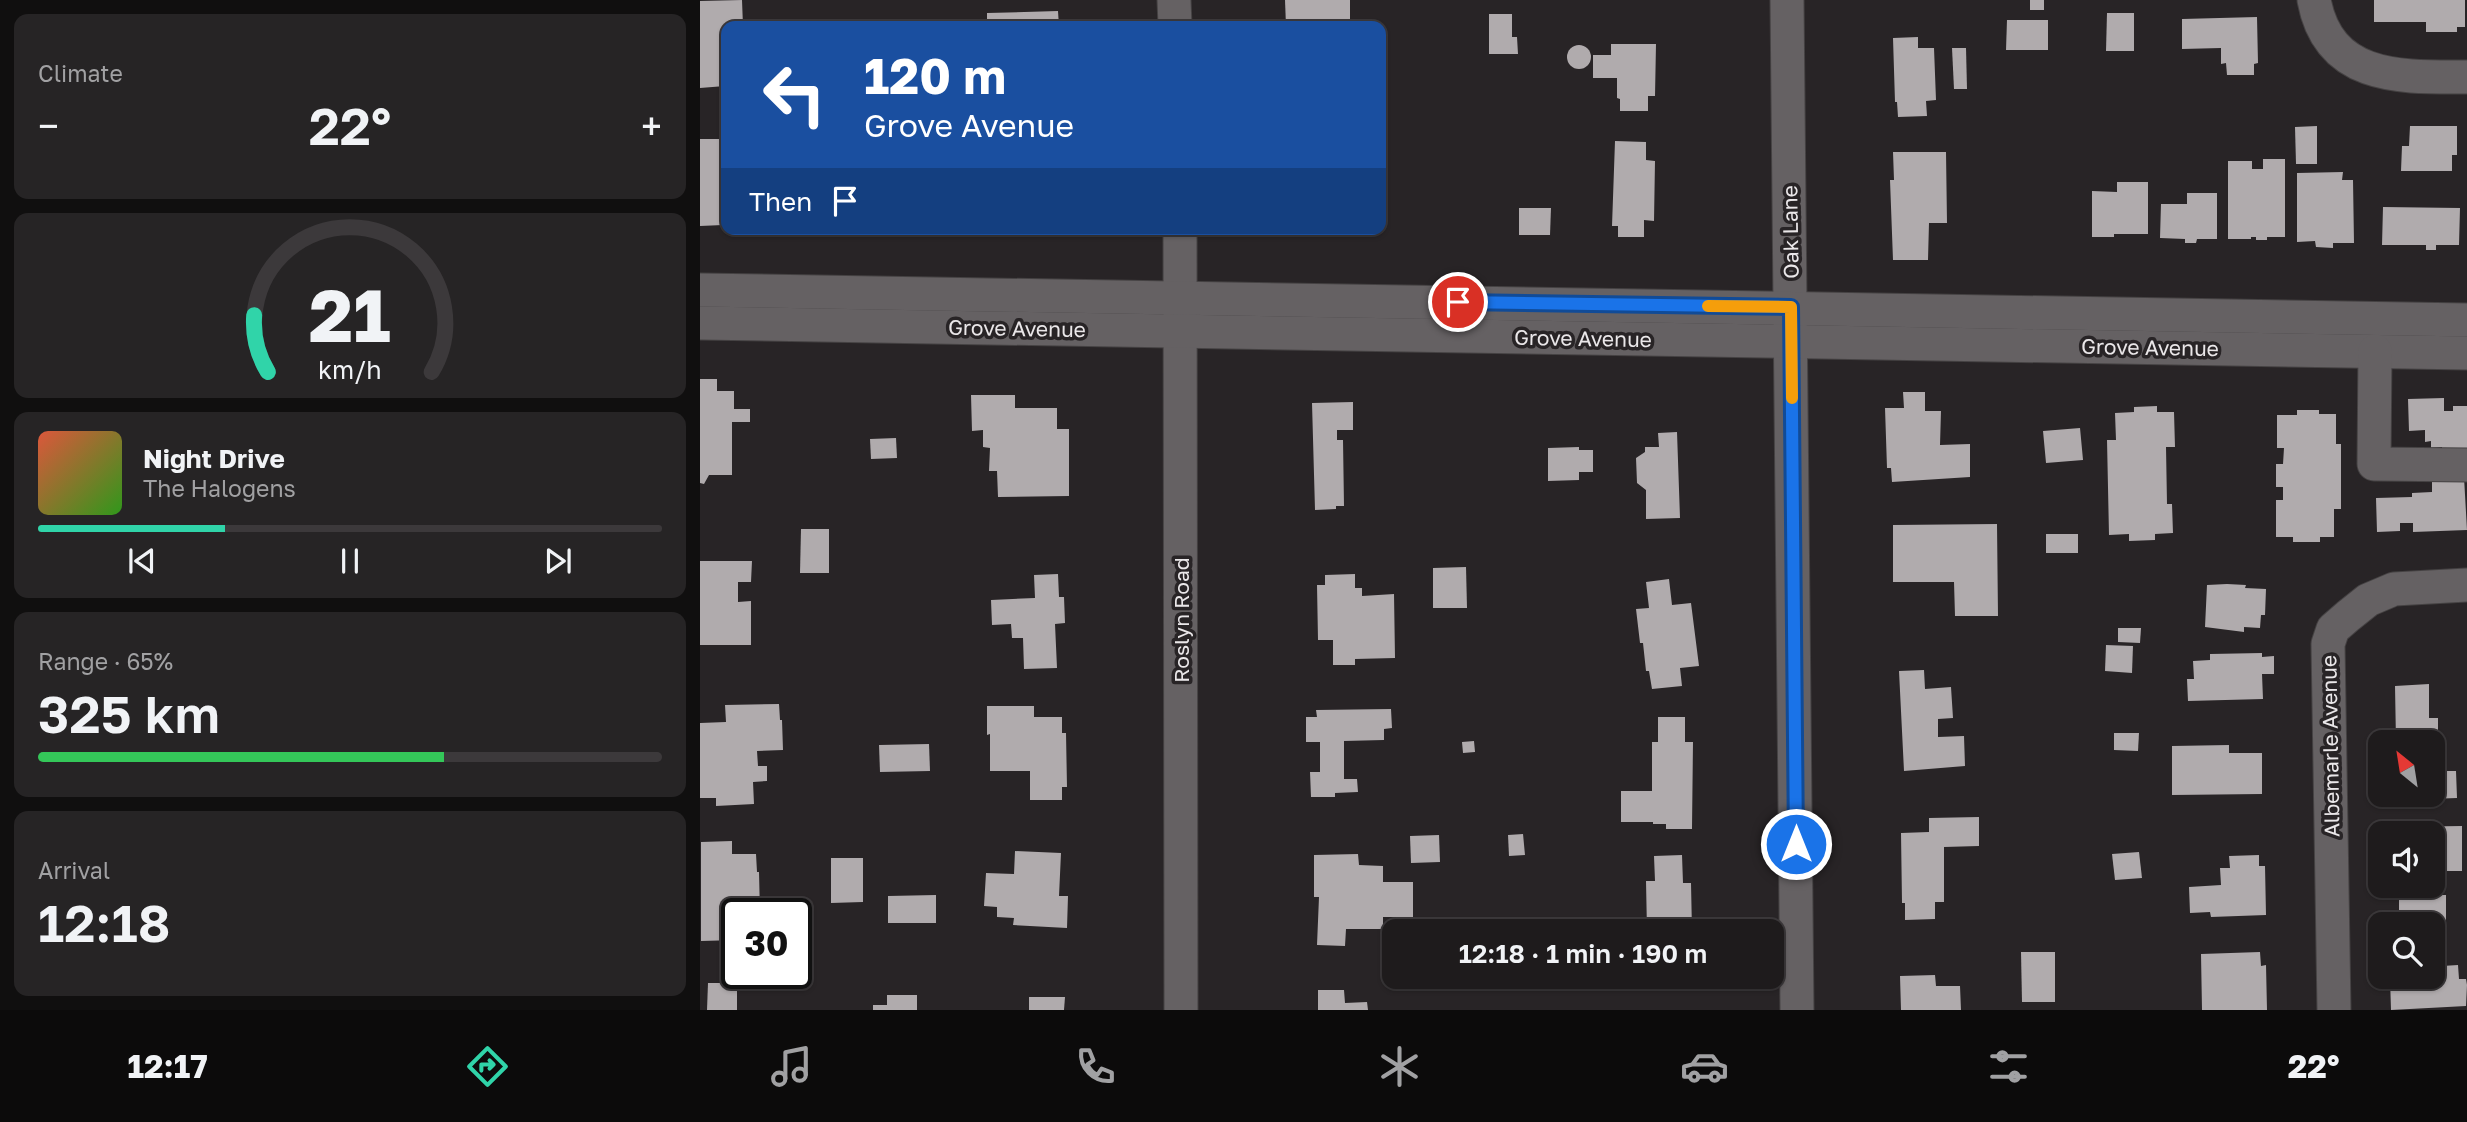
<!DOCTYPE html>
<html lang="en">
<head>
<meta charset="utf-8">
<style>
	:root { --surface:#1e1b1c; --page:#262425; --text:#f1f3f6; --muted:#a1a1a3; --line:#3c393b; --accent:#30d4a9 }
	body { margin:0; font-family:"Golos Text",sans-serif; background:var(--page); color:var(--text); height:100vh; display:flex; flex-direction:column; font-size:26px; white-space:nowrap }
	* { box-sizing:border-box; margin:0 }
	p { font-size:23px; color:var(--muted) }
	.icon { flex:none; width:38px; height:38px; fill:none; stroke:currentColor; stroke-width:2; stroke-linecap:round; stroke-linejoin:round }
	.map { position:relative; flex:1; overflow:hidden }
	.side { display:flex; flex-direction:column; gap:14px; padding:14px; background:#100f0f; width:700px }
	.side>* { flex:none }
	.hud { position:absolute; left:21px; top:21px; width:665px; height:214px; border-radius:14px; box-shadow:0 2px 5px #0004,0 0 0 2px var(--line); background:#1a4fa0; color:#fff; overflow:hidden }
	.needle { width:46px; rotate:330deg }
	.tools { position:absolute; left:1668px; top:730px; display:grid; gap:14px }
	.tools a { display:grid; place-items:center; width:77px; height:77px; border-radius:14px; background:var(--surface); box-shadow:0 2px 5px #0004,0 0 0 2px var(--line); font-size:35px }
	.speed { position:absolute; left:21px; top:898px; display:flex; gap:14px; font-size:35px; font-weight:700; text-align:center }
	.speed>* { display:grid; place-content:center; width:91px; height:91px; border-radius:50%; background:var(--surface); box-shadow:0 2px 5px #0004,0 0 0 2px var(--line); line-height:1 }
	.speed .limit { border:4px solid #111; border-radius:10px; background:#fff; color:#111 }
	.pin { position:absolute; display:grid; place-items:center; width:60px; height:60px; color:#fff; margin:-30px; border:4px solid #fff; border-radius:50%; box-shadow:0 2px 7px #0007 }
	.me { position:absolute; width:77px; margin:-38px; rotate:0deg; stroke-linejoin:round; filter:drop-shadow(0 0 5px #0008) }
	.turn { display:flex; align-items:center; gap:24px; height:147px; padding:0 28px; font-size:32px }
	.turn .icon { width:91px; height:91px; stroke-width:2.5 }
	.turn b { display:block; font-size:49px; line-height:60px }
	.then { display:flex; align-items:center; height:66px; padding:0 28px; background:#0003; gap:14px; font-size:26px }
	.big { font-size:52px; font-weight:600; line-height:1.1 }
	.side .widget { flex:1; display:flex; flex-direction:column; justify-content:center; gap:10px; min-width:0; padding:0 24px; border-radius:14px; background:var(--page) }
	.side .dial { align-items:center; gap:0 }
	.dial svg { height:182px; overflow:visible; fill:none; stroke:var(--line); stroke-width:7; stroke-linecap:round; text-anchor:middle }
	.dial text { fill:var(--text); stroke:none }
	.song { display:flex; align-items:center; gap:21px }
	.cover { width:84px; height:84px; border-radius:10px; background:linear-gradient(135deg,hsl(10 70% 55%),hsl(110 70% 35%)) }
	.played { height:7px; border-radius:4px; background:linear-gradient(90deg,var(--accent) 30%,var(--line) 30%) }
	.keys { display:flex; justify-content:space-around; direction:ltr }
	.heat { display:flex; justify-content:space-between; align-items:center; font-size:38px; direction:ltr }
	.charge { height:10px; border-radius:5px; background:linear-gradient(90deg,#34c759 65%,var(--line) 0) }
	.trip { position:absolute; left:682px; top:919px; width:402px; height:70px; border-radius:14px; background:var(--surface); box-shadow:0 2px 5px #0004,0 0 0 2px var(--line); font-weight:600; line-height:70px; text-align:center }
	.menu { display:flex; height:112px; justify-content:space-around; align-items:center; background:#0c0b0b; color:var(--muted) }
	.menu .icon { width:49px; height:49px }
	.menu .active { color:var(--accent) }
	.menu b { font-size:32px; color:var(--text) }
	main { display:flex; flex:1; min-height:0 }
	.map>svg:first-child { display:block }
</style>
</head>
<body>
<main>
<section class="side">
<div class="widget"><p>Climate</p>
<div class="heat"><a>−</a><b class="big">22°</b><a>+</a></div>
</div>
<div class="widget dial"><svg viewBox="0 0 100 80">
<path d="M14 69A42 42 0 1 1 86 69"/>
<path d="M14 69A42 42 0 0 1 8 44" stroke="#30d4a9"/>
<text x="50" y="56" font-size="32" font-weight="700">21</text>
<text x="50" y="72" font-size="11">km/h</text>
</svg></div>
<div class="widget">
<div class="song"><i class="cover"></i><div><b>Night Drive</b><p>The Halogens</p></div></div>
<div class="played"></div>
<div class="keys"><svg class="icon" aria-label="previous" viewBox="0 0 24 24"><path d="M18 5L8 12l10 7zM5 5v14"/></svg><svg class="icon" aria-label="pause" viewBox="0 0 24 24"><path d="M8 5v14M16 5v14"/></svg><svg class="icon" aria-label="next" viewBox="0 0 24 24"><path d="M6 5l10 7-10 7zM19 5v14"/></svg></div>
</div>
<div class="widget"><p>Range · 65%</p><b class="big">325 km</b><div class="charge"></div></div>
<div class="widget"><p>Arrival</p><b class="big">12:18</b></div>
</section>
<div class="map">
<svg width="1767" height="1010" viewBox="0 0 1767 1010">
	<rect width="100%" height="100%" fill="#282426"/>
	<g fill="#b0abad">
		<path d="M 42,0 L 43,26 L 26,26 L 26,68 L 23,68 L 25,86 L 0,88 L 0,1 Z"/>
		<path d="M 585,0 L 650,0 L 650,26 L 586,26 Z"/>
		<rect x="1330" y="0" width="14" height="10"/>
		<path d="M 1674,0 L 1765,0 L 1765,27 L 1757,27 L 1757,32 L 1726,32 L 1726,22 L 1674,22 Z"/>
		<path d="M 358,11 L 359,26 L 287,26 L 287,13 Z"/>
		<path d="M 1407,13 L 1434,13 L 1434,51 L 1406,51 Z"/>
		<path d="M 789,14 L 812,14 L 812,37 L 817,37 L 818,54 L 789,54 Z"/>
		<path d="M 1557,17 L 1558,63 L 1554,64 L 1554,75 L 1527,75 L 1526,63 L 1521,64 L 1521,48 L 1482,49 L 1482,19 Z"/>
		<path d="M 1307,20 L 1348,20 L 1348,50 L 1306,50 Z"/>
		<path d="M 1218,37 L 1218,48 L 1234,48 L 1236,100 L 1226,101 L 1227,116 L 1198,117 L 1197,102 L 1195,102 L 1193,38 Z"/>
		<path d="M 911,44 L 956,44 L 955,96 L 948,96 L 948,111 L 920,111 L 920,99 L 917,98 L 917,78 L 893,78 L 893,55 L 911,55 Z"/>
		<circle cx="879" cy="57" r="12"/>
		<path d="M 1252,48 L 1266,48 L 1267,89 L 1254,89 Z"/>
		<path d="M 1617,126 L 1617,164 L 1596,164 L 1595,127 Z"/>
		<path d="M 1710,126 L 1757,126 L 1757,155 L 1752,155 L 1752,171 L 1701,171 L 1702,146 L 1709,146 Z"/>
		<path d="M 0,139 L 20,139 L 23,165 L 26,165 L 26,196 L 23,196 L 23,225 L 0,226 Z"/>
		<path d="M 915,141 L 946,142 L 946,160 L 955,161 L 954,221 L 944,220 L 944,237 L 918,237 L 918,226 L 912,226 Z"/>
		<path d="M 1193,152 L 1246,152 L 1247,223 L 1229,223 L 1228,260 L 1193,260 L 1190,180 L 1194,180 Z"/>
		<path d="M 1563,159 L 1585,159 L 1585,237 L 1567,237 L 1567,240 L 1556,240 L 1556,237 L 1551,237 L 1551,239 L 1528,239 L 1528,161 L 1552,161 L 1552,169 L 1563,169 Z"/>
		<path d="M 1643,172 L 1642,180 L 1653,180 L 1654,243 L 1633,243 L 1633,248 L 1616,247 L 1615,241 L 1597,242 L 1597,173 Z"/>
		<path d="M 1417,182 L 1448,182 L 1448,234 L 1414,234 L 1414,237 L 1392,237 L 1392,191 L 1417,192 Z"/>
		<path d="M 1487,193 L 1517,193 L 1517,239 L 1497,239 L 1496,243 L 1485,243 L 1485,239 L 1460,238 L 1461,204 L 1487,204 Z"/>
		<path d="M 1683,207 L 1760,208 L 1759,245 L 1736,245 L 1736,250 L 1726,250 L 1726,245 L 1682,245 Z"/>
		<path d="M 819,208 L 851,208 L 850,235 L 819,235 Z"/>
		<path d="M 0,379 L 17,379 L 17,391 L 34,391 L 34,409 L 50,409 L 50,422 L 32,422 L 32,475 L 9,475 L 4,484 L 0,483 Z"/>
		<path d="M 1203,392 L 1225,392 L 1225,411 L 1241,411 L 1240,445 L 1270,444 L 1270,477 L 1192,482 L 1191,468 L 1187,468 L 1185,408 L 1204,408 Z"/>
		<path d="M 271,395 L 315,395 L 315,408 L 357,408 L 357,429 L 369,429 L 369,496 L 298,497 L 297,471 L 289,471 L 290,448 L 283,447 L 283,430 L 272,431 Z"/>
		<path d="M 1744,398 L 1744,411 L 1753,411 L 1753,406 L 1767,406 L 1767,452 L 1742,453 L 1742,447 L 1731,448 L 1731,441 L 1725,442 L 1725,430 L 1709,431 L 1708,399 Z"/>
		<path d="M 653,402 L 653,430 L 637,430 L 637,440 L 643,440 L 644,506 L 636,506 L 636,509 L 615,510 L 612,403 Z"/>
		<path d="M 1457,406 L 1457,412 L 1474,412 L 1475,447 L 1466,447 L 1467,504 L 1472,504 L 1473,533 L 1455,534 L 1455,540 L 1429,541 L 1429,534 L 1409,535 L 1407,440 L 1416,440 L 1415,413 L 1434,412 L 1434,407 Z"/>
		<path d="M 1597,410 L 1619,410 L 1619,414 L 1636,414 L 1636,444 L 1641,444 L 1641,509 L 1634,509 L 1634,537 L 1620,537 L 1620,542 L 1593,542 L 1593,537 L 1576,537 L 1576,500 L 1583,500 L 1583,487 L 1576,487 L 1576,464 L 1583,464 L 1584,448 L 1577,448 L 1577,415 L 1597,415 Z"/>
		<path d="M 1380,428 L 1383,460 L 1346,463 L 1343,431 Z"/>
		<path d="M 977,432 L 980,518 L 946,519 L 946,490 L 937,483 L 936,458 L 945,452 L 945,447 L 959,447 L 958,433 Z"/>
		<path d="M 196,438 L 197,458 L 171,459 L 170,439 Z"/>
		<path d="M 879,447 L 879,450 L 893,450 L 893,472 L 879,472 L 879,480 L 848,481 L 848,448 Z"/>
		<path d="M 1764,477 L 1767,530 L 1713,532 L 1713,523 L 1700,523 L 1700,531 L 1677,532 L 1676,498 L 1712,497 L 1712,493 L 1732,492 L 1732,478 Z"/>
		<path d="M 1297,524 L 1298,616 L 1255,616 L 1254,582 L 1193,582 L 1193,525 Z"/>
		<path d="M 101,529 L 129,529 L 129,573 L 100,573 Z"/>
		<rect x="1346" y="534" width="32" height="19"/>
		<path d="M 0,561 L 52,561 L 51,582 L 38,582 L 38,602 L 51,601 L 51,645 L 0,645 Z"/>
		<path d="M 766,567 L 767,608 L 733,608 L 733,568 Z"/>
		<path d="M 358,574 L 359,597 L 364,597 L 365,623 L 355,624 L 357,668 L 324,669 L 323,638 L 312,638 L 311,624 L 292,625 L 291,600 L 335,598 L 334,575 Z"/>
		<path d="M 655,574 L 655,588 L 662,588 L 662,596 L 694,594 L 695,658 L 655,659 L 655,665 L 633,665 L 633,640 L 618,640 L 617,585 L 625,585 L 625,575 Z"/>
		<path d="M 969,579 L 972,605 L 991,603 L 999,666 L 980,668 L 982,686 L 952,689 L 949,671 L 946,671 L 943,643 L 940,643 L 936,609 L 949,608 L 946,582 Z"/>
		<path d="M 1527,584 L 1546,585 L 1545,588 L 1566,589 L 1565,615 L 1561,615 L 1560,628 L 1544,627 L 1544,632 L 1505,627 L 1507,585 Z"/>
		<path d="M 1418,628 L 1441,628 L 1440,643 L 1418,642 Z"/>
		<path d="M 1406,645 L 1433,646 L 1432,673 L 1405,671 Z"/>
		<path d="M 1562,653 L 1562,657 L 1574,656 L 1574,674 L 1562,674 L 1563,699 L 1488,701 L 1487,679 L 1494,679 L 1493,661 L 1510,660 L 1510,654 Z"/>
		<path d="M 1224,670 L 1225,689 L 1251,687 L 1253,718 L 1238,719 L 1238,737 L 1264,736 L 1265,766 L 1204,771 L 1199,671 Z"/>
		<path d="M 1729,684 L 1729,718 L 1738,718 L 1738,736 L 1730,736 L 1730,742 L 1696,742 L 1695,686 Z"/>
		<path d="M 79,704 L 80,720 L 82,720 L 83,750 L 57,751 L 58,766 L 67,766 L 67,781 L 53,782 L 54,804 L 16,806 L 16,798 L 0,798 L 0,723 L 26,722 L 25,705 Z"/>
		<path d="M 287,706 L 334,706 L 334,717 L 362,717 L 362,733 L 366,733 L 367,787 L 362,787 L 362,800 L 330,800 L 330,771 L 290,771 L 290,734 L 287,735 Z"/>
		<path d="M 691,709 L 692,728 L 684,729 L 684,740 L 644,741 L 644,779 L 657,779 L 658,792 L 635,793 L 635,797 L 611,797 L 610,772 L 620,772 L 620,742 L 606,742 L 606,717 L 617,717 L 616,710 Z"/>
		<path d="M 958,717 L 985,717 L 985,742 L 993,742 L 992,829 L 966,829 L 966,824 L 953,824 L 953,822 L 921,822 L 921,791 L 952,791 L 952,742 L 958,742 Z"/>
		<path d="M 1414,733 L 1439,733 L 1438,751 L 1414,750 Z"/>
		<path d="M 774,741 L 775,752 L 763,753 L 762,742 Z"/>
		<path d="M 229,744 L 230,771 L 180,772 L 179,745 Z"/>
		<path d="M 1529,745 L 1529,753 L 1562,753 L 1562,794 L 1472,795 L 1472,746 Z"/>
		<path d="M 1732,771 L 1756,771 L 1757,798 L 1729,799 L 1729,794 L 1732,794 Z"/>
		<path d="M 1279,817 L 1279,846 L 1244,847 L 1244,902 L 1235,902 L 1235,919 L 1205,920 L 1205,903 L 1202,903 L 1201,833 L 1229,832 L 1229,818 Z"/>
		<path d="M 1762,826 L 1762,871 L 1732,871 L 1732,833 L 1695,833 L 1695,827 Z"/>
		<path d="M 823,834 L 825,855 L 809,856 L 808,835 Z"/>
		<path d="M 739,835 L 740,862 L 711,863 L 710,836 Z"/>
		<path d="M 32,841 L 32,854 L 56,854 L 57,872 L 59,872 L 60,914 L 37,914 L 37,940 L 1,941 L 1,842 Z"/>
		<path d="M 315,851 L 361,853 L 359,896 L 368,896 L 367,928 L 313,925 L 314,918 L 297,917 L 297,907 L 284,906 L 286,873 L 314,874 Z"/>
		<path d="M 1439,852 L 1442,878 L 1415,880 L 1412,854 Z"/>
		<path d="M 658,854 L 659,865 L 683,866 L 683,882 L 713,882 L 713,917 L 683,917 L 683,929 L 646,929 L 645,946 L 617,945 L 619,897 L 614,897 L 614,855 Z"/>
		<path d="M 982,855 L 983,883 L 991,883 L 992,931 L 947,931 L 946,881 L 955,881 L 954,856 Z"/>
		<path d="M 1559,855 L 1559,866 L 1565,866 L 1566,915 L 1511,917 L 1510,912 L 1490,913 L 1489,887 L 1521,885 L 1520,868 L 1530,868 L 1529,856 Z"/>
		<path d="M 131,858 L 163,858 L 163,902 L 131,903 Z"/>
		<path d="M 236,895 L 236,923 L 188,923 L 188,896 Z"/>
		<path d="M 1699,895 L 1746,895 L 1746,936 L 1732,937 L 1732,924 L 1699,924 Z"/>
		<path d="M 1321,952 L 1355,952 L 1355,1002 L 1322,1002 Z"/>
		<path d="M 1560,952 L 1561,966 L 1566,965 L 1567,1010 L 1502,1010 L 1501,954 Z"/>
		<path d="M 1732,961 L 1742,961 L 1742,966 L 1758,965 L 1759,979 L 1766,979 L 1767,985 L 1766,1006 L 1691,1010 L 1690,978 L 1732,976 Z"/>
		<path d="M 1235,975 L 1236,986 L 1260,986 L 1261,1010 L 1201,1010 L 1200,976 Z"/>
		<path d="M 8,983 L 37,983 L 37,1010 L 7,1010 Z"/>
		<path d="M 618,990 L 644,990 L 645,1003 L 667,1002 L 668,1010 L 618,1010 Z"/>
		<path d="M 187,995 L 217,995 L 217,1010 L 173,1010 L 173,1005 L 187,1005 Z"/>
		<path d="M 329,997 L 365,997 L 364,1010 L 329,1010 Z"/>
	</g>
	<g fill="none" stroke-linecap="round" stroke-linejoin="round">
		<defs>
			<g id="minor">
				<path d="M 474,0 L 475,26"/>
				<path d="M 1087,0 L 1097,1010"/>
				<path d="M 1614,0 C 1629,81 1702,77 1767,77"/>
				<path d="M 480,229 L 481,1010"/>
				<path d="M 0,290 L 1767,320"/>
				<path d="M 0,323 L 1767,353"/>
				<path d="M 1675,351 L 1674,464 L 1767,465"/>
				<path d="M 1634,1010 L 1628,644 L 1633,629 L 1648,616 L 1668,600 L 1694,589 L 1767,585"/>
			</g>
		</defs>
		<use href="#minor" stroke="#454243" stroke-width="35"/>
		<use href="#minor" stroke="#656163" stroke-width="33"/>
	</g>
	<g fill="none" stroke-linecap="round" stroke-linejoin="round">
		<defs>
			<path id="route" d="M 758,302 L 1091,307 L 1096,844"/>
		</defs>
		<use href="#route" stroke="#114b97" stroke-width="18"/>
		<use href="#route" stroke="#1a73e8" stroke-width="12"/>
		<path stroke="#f59e0b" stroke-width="12" d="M 1008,306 L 1091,307 L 1092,398"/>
	</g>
	<g text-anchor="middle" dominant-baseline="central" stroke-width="7" stroke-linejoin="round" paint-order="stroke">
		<g font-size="21" fill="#eae7e9" stroke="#282426">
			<text transform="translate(1090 232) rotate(-91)">Oak Lane</text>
			<text transform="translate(317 328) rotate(1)">Grove Avenue</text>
			<text transform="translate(883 338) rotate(1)">Grove Avenue</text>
			<text transform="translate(1450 347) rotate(1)">Grove Avenue</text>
			<text transform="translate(481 620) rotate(-90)">Roslyn Road</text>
			<text transform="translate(1630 746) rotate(-91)">Albemarle Avenue</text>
		</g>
	</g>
</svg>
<div class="tools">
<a><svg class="needle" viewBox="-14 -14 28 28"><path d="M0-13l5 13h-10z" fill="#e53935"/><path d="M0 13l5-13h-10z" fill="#a1a1a3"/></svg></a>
<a><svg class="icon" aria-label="sound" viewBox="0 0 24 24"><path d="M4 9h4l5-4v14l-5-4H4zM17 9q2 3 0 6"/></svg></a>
<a><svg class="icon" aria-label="search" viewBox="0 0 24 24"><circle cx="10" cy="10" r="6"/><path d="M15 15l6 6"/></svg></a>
</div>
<div class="speed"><div class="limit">30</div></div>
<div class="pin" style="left:758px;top:302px;background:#d93025"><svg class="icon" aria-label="arrive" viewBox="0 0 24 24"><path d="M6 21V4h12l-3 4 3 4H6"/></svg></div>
<svg class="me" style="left:1096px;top:844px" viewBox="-20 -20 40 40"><circle r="17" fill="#1a73e8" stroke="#fff" stroke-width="3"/><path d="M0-11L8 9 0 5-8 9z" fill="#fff"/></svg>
<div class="trip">12:18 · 1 min · 190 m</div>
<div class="hud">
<div class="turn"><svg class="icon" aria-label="left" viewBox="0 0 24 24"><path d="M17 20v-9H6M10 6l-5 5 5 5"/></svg><div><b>120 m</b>Grove Avenue</div></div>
<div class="then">Then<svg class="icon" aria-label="arrive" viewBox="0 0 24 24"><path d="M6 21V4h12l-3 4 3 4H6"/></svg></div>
</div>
</div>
</main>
<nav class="menu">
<b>12:17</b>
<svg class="icon active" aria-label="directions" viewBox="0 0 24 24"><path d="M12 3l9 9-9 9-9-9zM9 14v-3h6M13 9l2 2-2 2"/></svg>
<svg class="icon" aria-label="music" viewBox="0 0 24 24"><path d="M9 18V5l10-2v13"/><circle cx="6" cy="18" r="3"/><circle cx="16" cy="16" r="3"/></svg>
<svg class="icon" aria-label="phone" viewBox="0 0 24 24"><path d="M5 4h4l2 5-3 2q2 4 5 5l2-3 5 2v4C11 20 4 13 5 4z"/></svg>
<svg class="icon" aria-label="climate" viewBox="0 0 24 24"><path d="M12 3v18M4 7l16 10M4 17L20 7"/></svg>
<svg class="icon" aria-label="car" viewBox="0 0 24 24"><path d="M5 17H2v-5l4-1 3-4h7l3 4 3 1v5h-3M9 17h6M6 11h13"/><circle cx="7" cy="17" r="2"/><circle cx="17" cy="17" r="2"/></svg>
<svg class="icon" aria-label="filters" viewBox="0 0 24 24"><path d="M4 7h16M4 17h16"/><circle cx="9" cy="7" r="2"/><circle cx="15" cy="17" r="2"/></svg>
<b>22°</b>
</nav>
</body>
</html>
